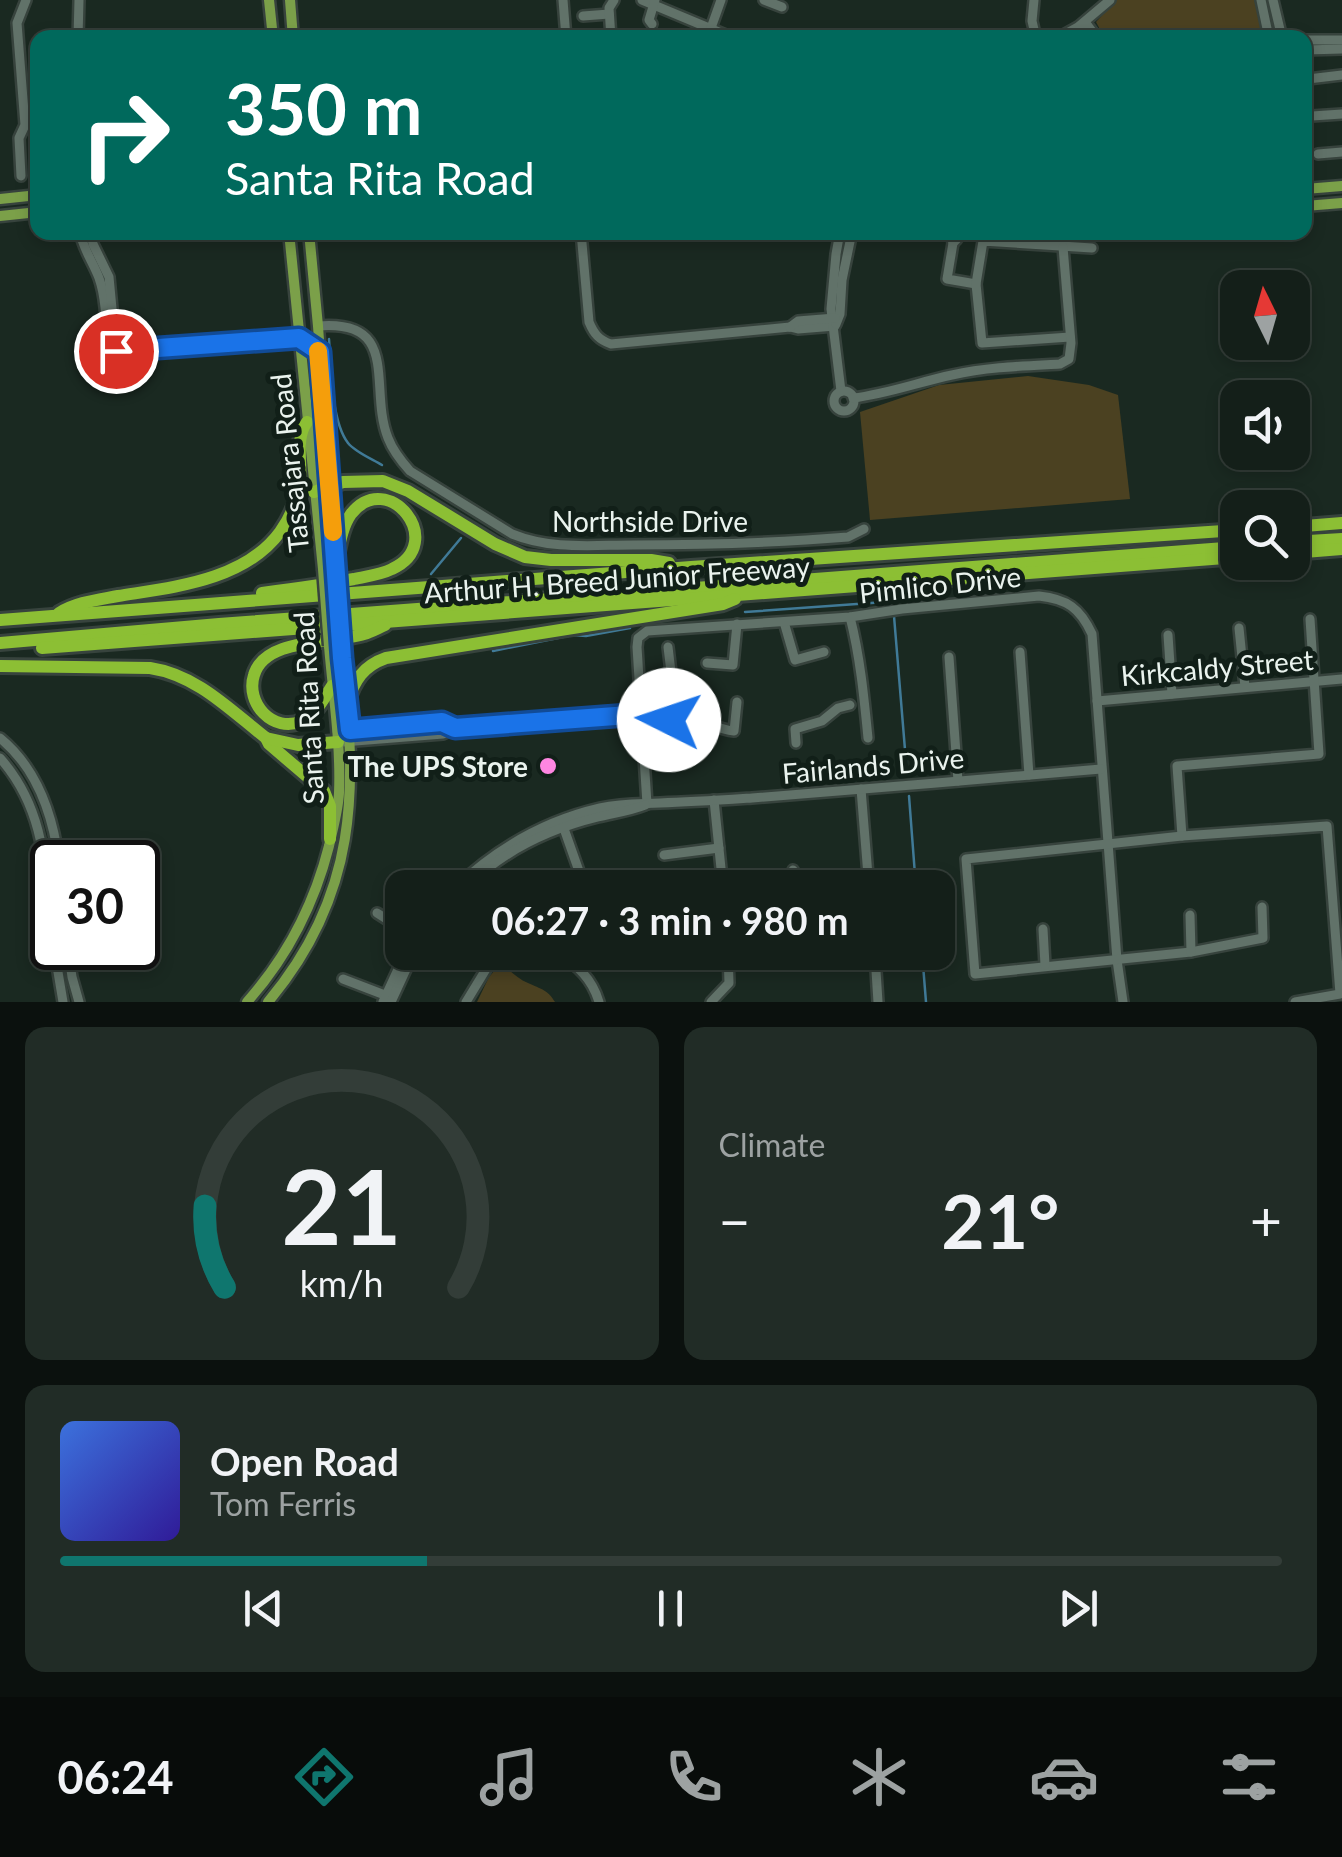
<!DOCTYPE html>
<html lang="en">
<head>
<meta charset="utf-8">
<style>
	:root { --surface:#141f19; --page:#212c26; --text:#f1f3f6; --muted:#9da2a2; --line:#333d38; --accent:#0f766e }
	body { margin:0; font-family:Lato,sans-serif; background:var(--page); color:var(--text); height:100vh; display:flex; flex-direction:column; font-size:38px; white-space:nowrap }
	* { box-sizing:border-box; margin:0 }
	p { font-size:32px; color:var(--muted) }
	.icon { flex:none; width:55px; height:55px; fill:none; stroke:currentColor; stroke-width:2; stroke-linecap:round; stroke-linejoin:round }
	.map { position:relative; height:1002px; overflow:hidden }
	.drawer { display:flex; flex-direction:column; gap:25px; padding:25px; background:#0b110e; flex:1 }
	.drawer>* { flex:none }
	.banner { position:absolute; left:30px; top:30px; width:1282px; height:210px; border-radius:20px; box-shadow:0 5px 15px #0003,0 0 0 2px var(--line); background:#00695c; color:#fff; overflow:hidden }
	.needle { width:65px; rotate:355deg }
	.fabs { position:absolute; left:1220px; top:270px; display:grid; gap:20px }
	.fabs a { display:grid; place-items:center; width:90px; height:90px; border-radius:20px; background:var(--surface); box-shadow:0 5px 15px #0003,0 0 0 2px var(--line); font-size:50px }
	.speed { position:absolute; left:30px; top:840px; display:flex; gap:20px; font-size:50px; font-weight:700; text-align:center }
	.speed>* { display:grid; place-content:center; width:130px; height:130px; border-radius:50%; background:var(--surface); box-shadow:0 5px 15px #0003,0 0 0 2px var(--line); line-height:1 }
	.speed .limit { border:5px solid #111; border-radius:15px; background:#fff; color:#111 }
	.pin { position:absolute; display:grid; place-items:center; width:85px; height:85px; color:#fff; margin:-42px; border:5px solid #fff; border-radius:50%; box-shadow:0 2px 10px #0007 }
	.me { position:absolute; width:110px; margin:-55px; rotate:274deg; stroke-linejoin:round; filter:drop-shadow(0 0 8px #0008) }
	.turn { display:flex; align-items:center; gap:35px; height:210px; padding:0 30px; font-size:45px }
	.turn .icon { width:130px; height:130px; stroke-width:2.5 }
	.turn b { display:block; font-size:70px; line-height:85px }
	.big { font-size:75px; font-weight:700; line-height:1.1 }
	.drawer .widget { flex:1; display:flex; flex-direction:column; justify-content:center; gap:15px; min-width:0; padding:0 35px; border-radius:20px; background:var(--page) }
	.drawer .dial { align-items:center; gap:0 }
	.dial svg { height:260px; overflow:visible; fill:none; stroke:var(--line); stroke-width:7; stroke-linecap:round; text-anchor:middle }
	.dial text { fill:var(--text); stroke:none }
	.song { display:flex; align-items:center; gap:30px }
	.cover { width:120px; height:120px; border-radius:15px; background:linear-gradient(135deg,hsl(220 70% 55%),hsl(250 70% 35%)) }
	.played { height:10px; border-radius:5px; background:linear-gradient(90deg,var(--accent) 30%,var(--line) 30%) }
	.keys { display:flex; justify-content:space-around; direction:ltr }
	.heat { display:flex; justify-content:space-between; align-items:center; font-size:55px; direction:ltr }
	.drawer .tiles { flex:1; display:grid; gap:25px; grid-template-columns:1fr 1fr }
	.widget:last-child { grid-column:span 2 }
	.trip { position:absolute; left:385px; top:870px; width:570px; height:100px; border-radius:20px; background:var(--surface); box-shadow:0 5px 15px #0003,0 0 0 2px var(--line); font-weight:700; line-height:100px; text-align:center }
	.dock { display:flex; height:160px; justify-content:space-around; align-items:center; background:#080c0a; color:var(--muted) }
	.dock .icon { width:70px; height:70px }
	.dock .selected { color:var(--accent) }
	.dock b { font-size:45px; color:var(--text) }
	.map>svg:first-child { display:block }
</style>
</head>
<body>
<div class="map">
<svg width="1342" height="1002" viewBox="0 0 1342 1002">
	<rect width="100%" height="100%" fill="#1a2921"/>
	<g fill="#4b4121">
		<path d="M 1116,0 L 1257,0 L 1265,37 L 1104,37 L 1096,22 Z"/>
		<path d="M 1028,376 L 1089,385 L 1118,395 L 1130,499 L 870,520 L 860,412 L 939,385 Z"/>
		<path d="M 501,963 C 509,970 518,979 528,983 C 541,989 548,990 555,1002 L 477,1002 L 489,977 Z"/>
	</g>
	<g fill="none" stroke-linecap="round" stroke-linejoin="round">
		<g stroke="#407a97" stroke-width="2.5">
			<path d="M 329,339 C 331,367 331,421 348,443 C 355,452 372,459 382,465"/>
			<path d="M 431,574 L 461,538"/>
			<path d="M 745,612 L 885,602"/>
			<path d="M 894,616 L 907,774"/>
			<path d="M 493,651 L 573,635 L 586,636 L 630,628"/>
			<path d="M 909,796 L 916,888"/>
			<path d="M 922,952 L 926,1002"/>
		</g>
		<defs>
			<g id="minor">
				<path d="M 563,0 L 566,38"/>
				<path d="M 642,0 L 733,38"/>
				<path d="M 764,0 L 782,7"/>
				<path d="M 1034,0 L 1032,21 L 1036,38"/>
				<path d="M 1261,0 L 1269,38"/>
				<path d="M 1273,0 L 1282,38"/>
				<path d="M 583,16 L 609,14"/>
				<path d="M 1085,22 L 1097,38"/>
				<path d="M 652,24 L 649,20 L 655,0"/>
				<path d="M 711,28 L 721,0"/>
				<path d="M 78,38 L 79,0"/>
				<path d="M 611,38 L 609,8 L 614,0"/>
				<path d="M 1058,38 L 1078,27 L 1110,0"/>
				<path d="M 1305,40 L 1342,40"/>
				<path d="M 1305,50 L 1342,49"/>
				<path d="M 1308,79 L 1342,75"/>
				<path d="M 1312,116 L 1342,114"/>
				<path d="M 1318,154 L 1342,152"/>
				<path d="M 21,176 L 19,138 L 25,125 L 17,23 L 26,0"/>
				<path d="M 80,232 C 83,249 93,262 99,278 C 107,301 106,328 107,352 L 299,338 L 320,352"/>
				<path d="M 91,232 L 93,244 L 109,277 L 116,351"/>
				<path d="M 581,232 L 589,322 C 594,334 599,340 611,344 L 790,327 L 798,329 L 835,326"/>
				<path d="M 840,232 L 836,254 L 831,309 L 841,391"/>
				<path d="M 951,232 L 953,243 L 957,239 L 958,232"/>
				<path d="M 953,243 L 947,279 L 976,284"/>
				<path d="M 836,324 L 840,314 L 842,280 L 852,232"/>
				<path d="M 318,326 C 402,319 368,388 388,438 C 393,451 401,461 410,471 L 512,534 C 551,550 592,545 633,545 C 705,545 776,543 848,537 L 864,529"/>
				<path d="M 790,327 L 798,321 L 835,318"/>
				<path d="M 1070,337 L 982,343 L 976,284 L 983,241 L 1092,248"/>
				<circle cx="844" cy="401" r="10"/>
				<path d="M 853,398 C 887,394 919,382 952,375 C 988,367 1024,366 1060,364 L 1069,359 L 1071,343 L 1063,247"/>
				<path d="M 850,617 C 860,656 864,697 868,738"/>
				<path d="M 784,622 L 795,660 L 824,652"/>
				<path d="M 1239,628 L 1245,687"/>
				<path d="M 1168,635 L 1172,694"/>
				<path d="M 668,647 L 671,672 L 677,685 L 675,710"/>
				<path d="M 1020,652 L 1029,775"/>
				<path d="M 949,657 L 958,781"/>
				<path d="M 707,663 L 733,665 L 737,624"/>
				<path d="M 1097,701 L 1342,679"/>
				<path d="M 682,718 L 679,722 L 673,723 L 668,716 L 672,711 L 677,710 L 682,718 C 700,718 715,729 734,731 L 737,702"/>
				<path d="M 675,723 L 677,754"/>
				<path d="M 337,731 L 442,722 L 455,728"/>
				<path d="M 0,738 C 38,769 53,815 59,862"/>
				<path d="M 343,742 L 443,734 L 455,728 L 642,715 L 668,716"/>
				<path d="M 796,743 L 795,729 L 822,721 L 838,708 L 850,705"/>
				<path d="M 0,758 C 47,811 45,872 52,939"/>
				<path d="M 861,789 L 869,888"/>
				<path d="M 714,800 L 723,888"/>
				<path d="M 647,804 L 637,647 L 638,638 L 647,631 L 850,617 L 902,609 L 1039,596 C 1067,599 1080,608 1092,634 L 1117,960 L 1123,1002"/>
				<path d="M 562,823 L 585,888"/>
				<path d="M 1182,836 L 1177,766 L 1319,754 L 1310,619"/>
				<path d="M 664,855 L 719,848"/>
				<path d="M 793,870 L 795,888"/>
				<path d="M 455,888 C 497,848 544,821 600,808 C 623,803 638,804 660,803 C 691,802 721,800 752,798 C 868,789 985,779 1101,769"/>
				<path d="M 466,888 C 502,851 549,829 598,817 C 614,813 630,811 645,805"/>
				<path d="M 1262,907 L 1263,938 L 1191,952 L 975,974 L 966,859 L 1182,836 L 1327,826 L 1340,994 L 1295,1002"/>
				<path d="M 377,913 L 402,929"/>
				<path d="M 1190,915 L 1191,952"/>
				<path d="M 1043,929 L 1045,965"/>
				<path d="M 54,948 L 63,1002"/>
				<path d="M 68,948 L 72,977 L 79,1002"/>
				<path d="M 558,952 C 578,967 592,978 599,1002"/>
				<path d="M 800,952 L 801,963 L 875,957"/>
				<path d="M 875,955 L 878,1002"/>
				<path d="M 343,979 L 390,997"/>
				<path d="M 383,1002 L 406,952"/>
				<path d="M 391,1002 L 414,952"/>
				<path d="M 466,1002 L 491,961 L 500,952"/>
				<path d="M 711,1002 L 729,983 L 728,952"/>
			</g>
			<g id="major">
				<path d="M 269,0 L 273,38"/>
				<path d="M 290,0 L 293,38"/>
				<path d="M 1305,189 L 1342,186"/>
				<path d="M 0,199 L 38,195"/>
				<path d="M 1305,206 L 1342,203"/>
				<path d="M 0,216 L 38,212"/>
				<path d="M 289,232 L 323,569"/>
				<path d="M 309,232 L 318,326 L 334,555"/>
				<path d="M 247,1002 C 288,956 314,905 329,846 C 333,828 338,811 339,793 C 341,744 333,694 329,646"/>
				<path d="M 268,1002 C 358,895 358,790 342,658"/>
			</g>
			<g id="highway">
				<path d="M 314,492 L 343,482 L 383,481 L 408,491 L 495,544 L 525,557 L 551,560 L 651,560 L 669,563"/>
				<path d="M 1292,527 L 1342,523"/>
				<path d="M 1292,542 L 1342,539"/>
				<path d="M 1292,553 L 1342,549"/>
				<path d="M 262,593 C 293,589 323,585 354,579 C 367,576 380,575 392,569 C 449,543 388,467 351,514 C 341,528 339,549 335,566"/>
				<path d="M 59,613 C 77,602 97,600 118,596 C 173,587 244,581 280,532 C 290,518 298,500 300,482 C 302,463 295,437 307,422"/>
				<path d="M 0,620 L 691,567 L 1238,530"/>
				<path d="M 0,643 L 219,624 L 1238,547"/>
				<path d="M 42,648 L 1238,557"/>
				<path d="M 0,666 L 150,668 C 197,675 230,710 266,738 L 269,744 L 324,791 L 330,806 L 330,839"/>
				<path d="M 332,686 C 324,698 316,715 302,721 C 273,734 245,703 254,675 C 265,637 332,644 364,634 C 371,632 378,628 385,625"/>
				<path d="M 347,702 C 355,680 363,666 386,658 L 723,604 L 735,599"/>
				<path d="M 266,738 L 298,745 L 338,742"/>
			</g>
		</defs>
		<use href="#minor" stroke="#37433d" stroke-width="14"/>
		<use href="#major" stroke="#37433d" stroke-width="15"/>
		<use href="#highway" stroke="#37433d" stroke-width="18"/>
		<use href="#minor" stroke="#617269" stroke-width="9"/>
		<use href="#major" stroke="#7ba049" stroke-width="10"/>
		<use href="#highway" stroke="#8cbf34" stroke-width="12"/>
		<defs>
			<g id="major-bridge">
				<path d="M 335,566 L 342,658"/>
				<path d="M 323,569 L 329,646"/>
			</g>
		</defs>
		<use href="#major-bridge" stroke="#37433d" stroke-width="15" stroke-linecap="butt"/>
		<use href="#major-bridge" stroke="#7ba049" stroke-width="10"/>
	</g>
	<g fill="none" stroke-linecap="round" stroke-linejoin="round">
		<defs>
			<path id="route" d="M 116,351 L 299,338 L 320,352 L 342,658 L 350,730 L 442,722 L 455,728 L 642,714 L 668,716 L 669,720"/>
		</defs>
		<use href="#route" stroke="#114b97" stroke-width="25"/>
		<use href="#route" stroke="#1a73e8" stroke-width="18"/>
		<path stroke="#f59e0b" stroke-width="18" d="M 318,351 L 333,532"/>
	</g>
	<circle fill="#fe86e1" stroke="#111f18" stroke-width="4" cx="548" cy="766" r="10"/>
	<g text-anchor="middle" dominant-baseline="central" stroke-width="10" stroke-linejoin="round" paint-order="stroke">
		<g font-size="28" fill="#eaf3ee" stroke="#111f18">
			<text transform="translate(289 463) rotate(-96)">Tassajara Road</text>
			<text x="650" y="521">Northside Drive</text>
			<text transform="translate(617 579) rotate(-4)">Arthur H. Breed Junior Freeway</text>
			<text transform="translate(940 584) rotate(-6)">Pimlico Drive</text>
			<text transform="translate(1217 667) rotate(-5)">Kirkcaldy Street</text>
			<text transform="translate(308 708) rotate(-93)">Santa Rita Road</text>
			<text transform="translate(873 765) rotate(-5)">Fairlands Drive</text>
		</g>
		<g font-size="28" font-weight="bold" fill="#eaf3ee" stroke="#111f18" text-anchor="end">
			<text x="528" y="766">The UPS Store</text>
		</g>
	</g>
</svg>
<div class="fabs">
<a><svg class="needle" viewBox="-14 -14 28 28"><path d="M0-13l5 13h-10z" fill="#e53935"/><path d="M0 13l5-13h-10z" fill="#9da2a2"/></svg></a>
<a><svg class="icon" aria-label="sound" viewBox="0 0 24 24"><path d="M4 9h4l5-4v14l-5-4H4zM17 9q2 3 0 6"/></svg></a>
<a><svg class="icon" aria-label="search" viewBox="0 0 24 24"><circle cx="10" cy="10" r="6"/><path d="M15 15l6 6"/></svg></a>
</div>
<div class="speed"><div class="limit">30</div></div>
<div class="pin" style="left:116px;top:351px;background:#d93025"><svg class="icon" aria-label="arrive" viewBox="0 0 24 24"><path d="M6 21V4h12l-3 4 3 4H6"/></svg></div>
<svg class="me" style="left:669px;top:720px" viewBox="-20 -20 40 40"><circle r="19" fill="#fff"/><path d="M0-13L10 11 0 6-10 11z" fill="#1a73e8"/></svg>
<div class="trip">06:27 · 3 min · 980 m</div>
<div class="banner">
<div class="turn"><svg class="icon" aria-label="right" viewBox="0 0 24 24"><path d="M7 20v-9h11M14 6l5 5-5 5"/></svg><div><b>350 m</b>Santa Rita Road</div></div>
</div>
</div>
<section class="drawer">
<div class="tiles">
<div class="widget dial"><svg viewBox="0 0 100 80">
<path d="M14 69A42 42 0 1 1 86 69"/>
<path d="M14 69A42 42 0 0 1 8 44" stroke="#0f766e"/>
<text x="50" y="56" font-size="32" font-weight="700">21</text>
<text x="50" y="72" font-size="11">km/h</text>
</svg></div>
<div class="widget"><p>Climate</p>
<div class="heat"><a>−</a><b class="big">21°</b><a>+</a></div>
</div>
<div class="widget">
<div class="song"><i class="cover"></i><div><b>Open Road</b><p>Tom Ferris</p></div></div>
<div class="played"></div>
<div class="keys"><svg class="icon" aria-label="previous" viewBox="0 0 24 24"><path d="M18 5L8 12l10 7zM5 5v14"/></svg><svg class="icon" aria-label="pause" viewBox="0 0 24 24"><path d="M8 5v14M16 5v14"/></svg><svg class="icon" aria-label="next" viewBox="0 0 24 24"><path d="M6 5l10 7-10 7zM19 5v14"/></svg></div>
</div>
</div>
</section>
<nav class="dock">
<b>06:24</b>
<svg class="icon selected" aria-label="directions" viewBox="0 0 24 24"><path d="M12 3l9 9-9 9-9-9zM9 14v-3h6M13 9l2 2-2 2"/></svg>
<svg class="icon" aria-label="music" viewBox="0 0 24 24"><path d="M9 18V5l10-2v13"/><circle cx="6" cy="18" r="3"/><circle cx="16" cy="16" r="3"/></svg>
<svg class="icon" aria-label="phone" viewBox="0 0 24 24"><path d="M5 4h4l2 5-3 2q2 4 5 5l2-3 5 2v4C11 20 4 13 5 4z"/></svg>
<svg class="icon" aria-label="climate" viewBox="0 0 24 24"><path d="M12 3v18M4 7l16 10M4 17L20 7"/></svg>
<svg class="icon" aria-label="car" viewBox="0 0 24 24"><path d="M5 17H2v-5l4-1 3-4h7l3 4 3 1v5h-3M9 17h6M6 11h13"/><circle cx="7" cy="17" r="2"/><circle cx="17" cy="17" r="2"/></svg>
<svg class="icon" aria-label="filters" viewBox="0 0 24 24"><path d="M4 7h16M4 17h16"/><circle cx="9" cy="7" r="2"/><circle cx="15" cy="17" r="2"/></svg>
</nav>
</body>
</html>
